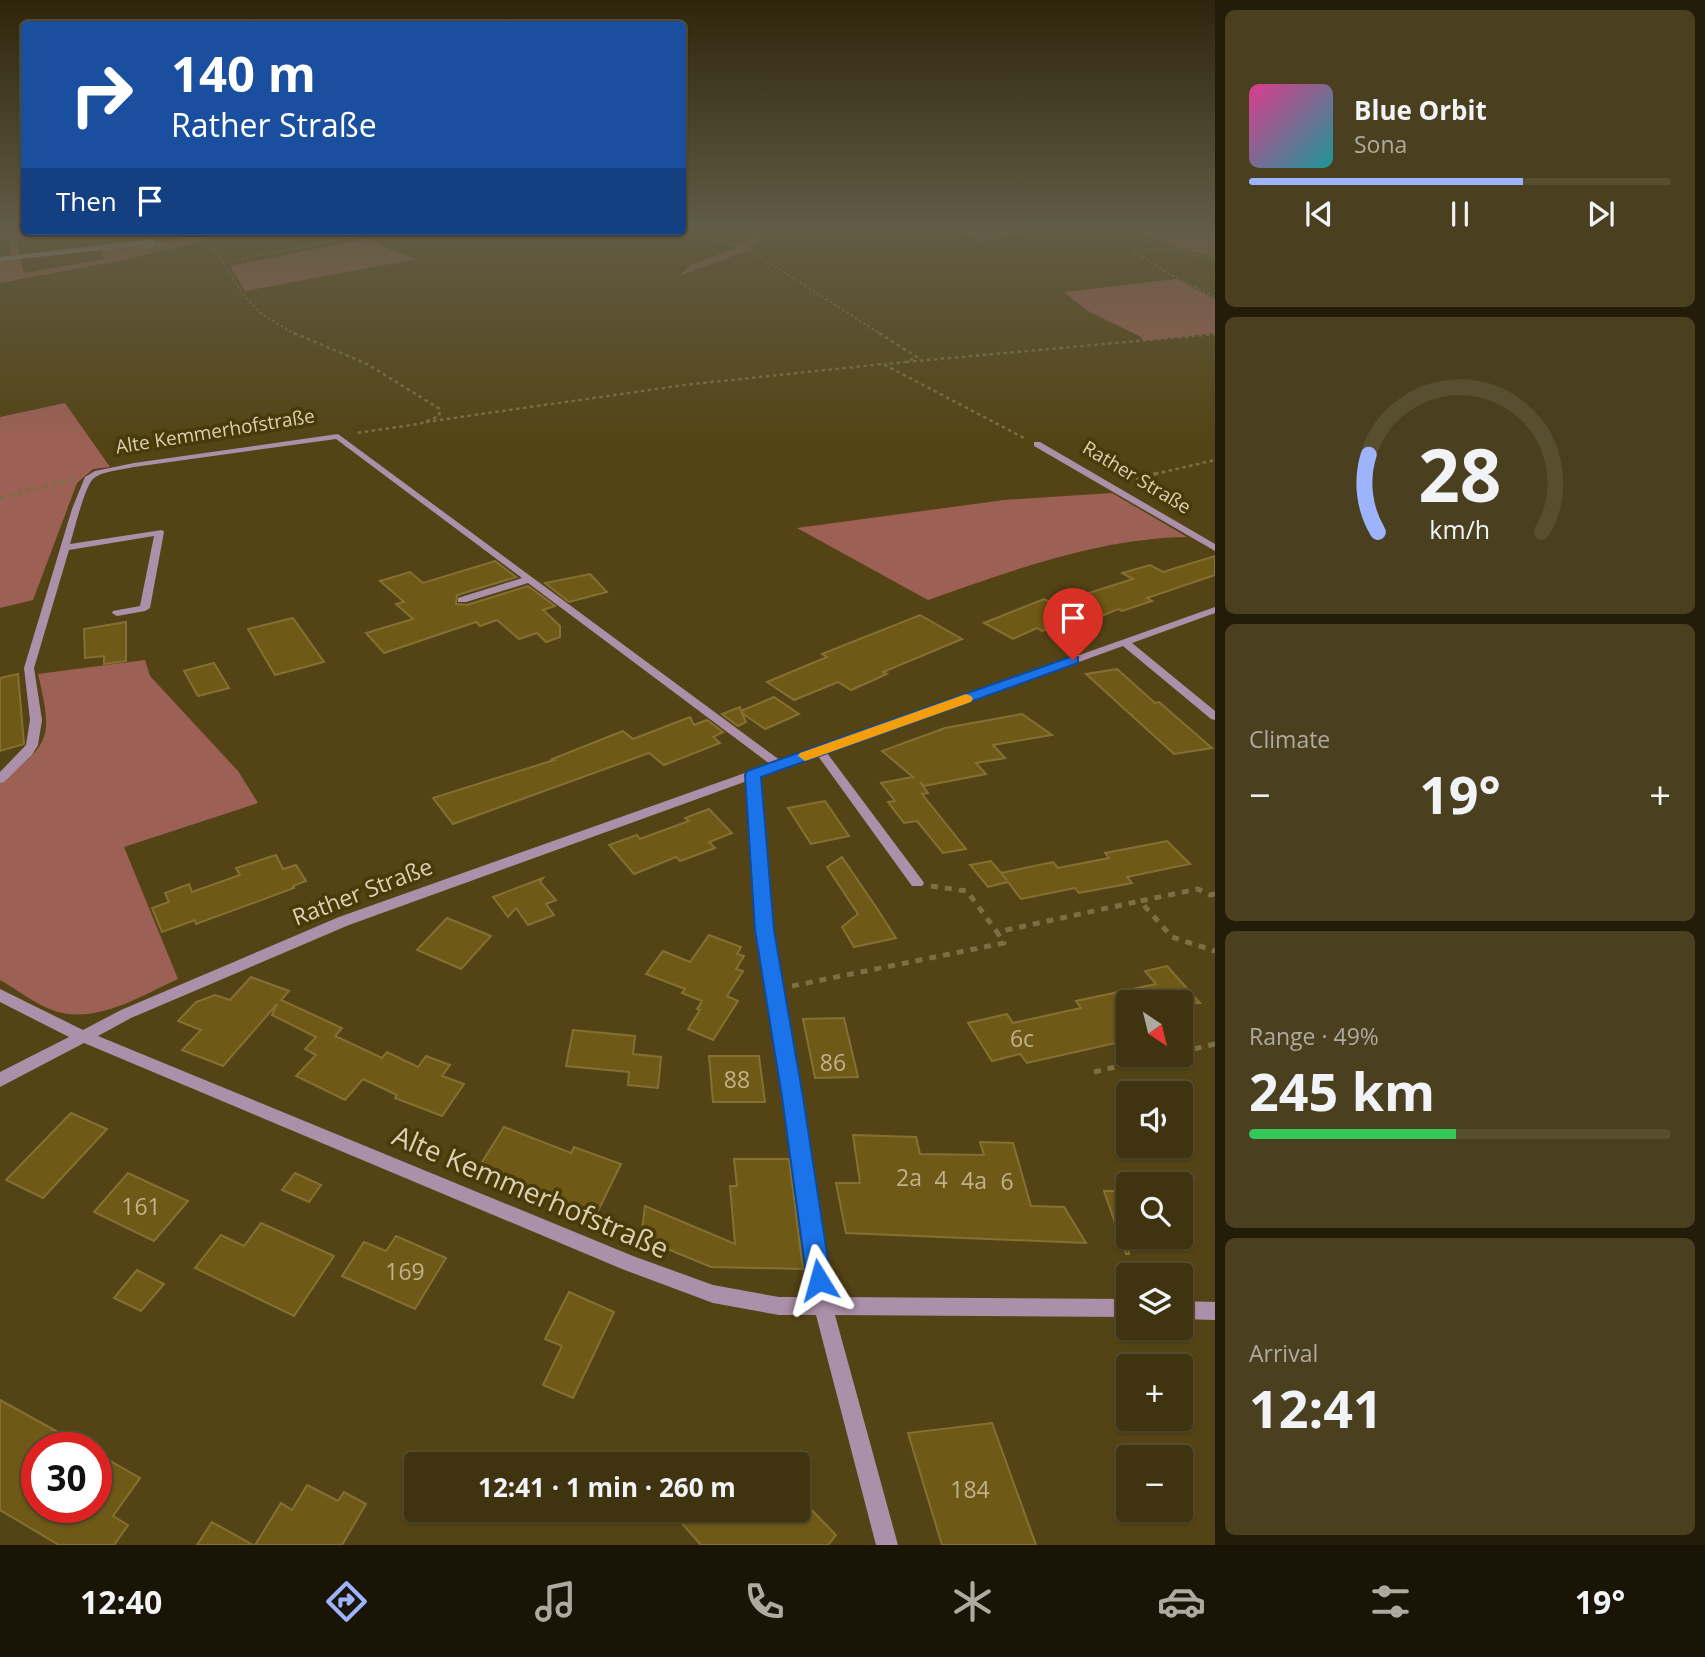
<!DOCTYPE html>
<html lang="en">
<head>
<meta charset="utf-8">
<style>
	:root { --surface:#3f3310; --page:#4a3f1e; --text:#f1f3f6; --muted:#adaa9f; --line:#584e30; --accent:#9db4fd }
	body { margin:0; font-family:"Open Sans",sans-serif; background:var(--page); color:var(--text); height:100vh; display:flex; flex-direction:column; font-size:26px; white-space:nowrap }
	* { box-sizing:border-box; margin:0 }
	p { font-size:23px; color:var(--muted) }
	.icon { flex:none; width:38px; height:38px; fill:none; stroke:currentColor; stroke-width:2; stroke-linecap:round; stroke-linejoin:round }
	.map { position:relative; flex:1; overflow:hidden }
	.side { display:flex; flex-direction:column; gap:10px; padding:10px; background:#231c09; width:490px }
	.side>* { flex:none }
	.top-card { position:absolute; left:21px; top:21px; width:665px; height:214px; border-radius:7px; box-shadow:0 2px 5px #0004,0 0 0 2px var(--line); background:#1a4fa0; color:#fff; overflow:hidden }
	.needle { width:46px; rotate:145deg }
	.tools { position:absolute; left:1116px; top:990px; display:grid; gap:14px }
	.tools a { display:grid; place-items:center; width:77px; height:77px; border-radius:7px; background:var(--surface); box-shadow:0 2px 5px #0004,0 0 0 2px var(--line); font-size:35px }
	.speed { position:absolute; left:21px; top:1432px; display:flex; gap:14px; font-size:35px; font-weight:700; text-align:center }
	.speed>* { display:grid; place-content:center; width:91px; height:91px; border-radius:50%; background:var(--surface); box-shadow:0 2px 5px #0004,0 0 0 2px var(--line); line-height:1 }
	.speed .limit { border:10px solid #d22; background:#fff; color:#111 }
	.pin { position:absolute; display:grid; place-items:center; width:60px; height:60px; color:#fff; margin:-72px -30px; border-radius:50% 50% 50% 0; rotate:-45deg; box-shadow:0 0 7px #0007 }
	.pin .icon { rotate:45deg }
	.me { position:absolute; width:77px; margin:-38px; rotate:352deg; stroke-linejoin:round; filter:drop-shadow(0 0 5px #0008) }
	.turn { display:flex; align-items:center; gap:24px; height:147px; padding:0 35px; font-size:32px }
	.turn .icon { width:91px; height:91px; stroke-width:2.5 }
	.turn b { display:block; font-size:49px; line-height:60px }
	.then { display:flex; align-items:center; height:66px; padding:0 35px; background:#0003; gap:14px; font-size:26px }
	.big { font-size:52px; font-weight:700; line-height:1.1 }
	.side .widget { flex:1; display:flex; flex-direction:column; justify-content:center; gap:10px; min-width:0; padding:0 24px; border-radius:10px; background:var(--page) }
	.side .dial { align-items:center; gap:0 }
	.dial svg { height:182px; overflow:visible; fill:none; stroke:var(--line); stroke-width:7; stroke-linecap:round; text-anchor:middle }
	.dial text { fill:var(--text); stroke:none }
	.song { display:flex; align-items:center; gap:21px }
	.cover { width:84px; height:84px; border-radius:10px; background:linear-gradient(135deg,hsl(330 70% 55%),hsl(180 70% 35%)) }
	.played { height:7px; border-radius:4px; background:linear-gradient(90deg,var(--accent) 65%,var(--line) 65%) }
	.keys { display:flex; justify-content:space-around; direction:ltr }
	.heat { display:flex; justify-content:space-between; align-items:center; font-size:38px; direction:ltr }
	.charge { height:10px; border-radius:5px; background:linear-gradient(90deg,#34c759 49%,var(--line) 0) }
	.trip { position:absolute; left:404px; top:1452px; width:406px; height:70px; border-radius:7px; background:var(--surface); box-shadow:0 2px 5px #0004,0 0 0 2px var(--line); font-weight:700; line-height:70px; text-align:center }
	.menu { display:flex; height:112px; justify-content:space-around; align-items:center; background:#191406; color:var(--muted) }
	.menu .icon { width:49px; height:49px }
	.menu .on { color:var(--accent) }
	.menu b { font-size:32px; color:var(--text) }
	main { display:flex; flex:1; min-height:0 }
	.map>svg:first-child { display:block }
</style>
</head>
<body>
<main>
<div class="map">
<svg width="1215" height="1545" viewBox="0 0 1215 1545">
	<rect width="100%" height="100%" fill="#544415"/>
	<g fill="#9d6055">
		<path d="M 0,226 L 16,226 L 24,231 L 110,231 L 17,240 L 20,255 L 10,256 L 10,240 L 0,241 Z"/>
		<path d="M 763,226 L 766,226 L 757,242 L 750,247 L 752,249 L 679,276 L 691,265 L 738,247 L 724,243 C 743,243 753,241 763,226 Z"/>
		<path d="M 945,226 L 1060,226 L 980,242 Z"/>
		<path d="M 1116,226 L 1215,226 L 1215,256 L 1187,250 Z"/>
		<path d="M 200,235 L 206,240 L 124,260 L 0,283 L 0,260 L 20,257 L 24,273 L 104,259 L 101,250 L 149,247 L 159,242 Z"/>
		<path d="M 370,238 L 386,248 L 416,259 L 245,291 L 230,266 Z"/>
		<path d="M 1176,279 L 1215,299 L 1215,333 L 1143,341 L 1141,337 L 1086,310 L 1064,292 Z"/>
		<path d="M 65,403 L 110,467 L 93,469 L 77,483 L 33,600 L 0,608 L 0,417 Z"/>
		<path d="M 1112,493 L 1187,537 C 1100,538 1010,571 928,600 L 797,528 L 1004,500 Z"/>
		<path d="M 145,660 L 150,676 L 238,771 L 258,803 L 124,847 L 178,979 C 142,995 100,1023 58,1012 C 39,1007 18,990 0,980 L 0,783 C 51,742 53,739 38,674 Z"/>
	</g>
	<g fill="#6e5916" stroke="#857033" stroke-width="2">
		<path d="M 1215,556 L 1215,575 L 1147,598 L 1152,601 L 1122,611 L 1118,609 L 1066,631 L 1056,626 L 1042,631 L 1037,628 L 1013,639 L 984,623 L 1044,599 L 1050,602 L 1064,596 L 1070,599 L 1133,579 L 1122,573 L 1150,565 L 1163,572 Z"/>
		<path d="M 495,561 L 516,577 L 457,595 L 456,604 L 467,605 L 528,586 L 555,606 L 543,610 L 560,626 L 560,637 L 546,642 L 537,633 L 519,639 L 497,620 L 480,626 L 476,622 L 384,653 L 366,633 L 413,619 L 396,604 L 404,602 L 380,581 L 410,572 L 423,583 Z"/>
		<path d="M 590,574 L 607,592 L 569,602 L 545,583 Z"/>
		<path d="M 920,615 L 962,639 L 883,672 L 887,674 L 851,690 L 838,682 L 794,700 L 767,682 L 827,657 L 822,654 Z"/>
		<path d="M 293,618 L 324,662 L 275,675 L 248,629 Z"/>
		<path d="M 126,622 L 126,661 L 104,664 L 104,656 L 85,658 L 84,629 Z"/>
		<path d="M 214,663 L 229,688 L 198,696 L 184,671 Z"/>
		<path d="M 1117,669 L 1155,703 L 1159,702 L 1212,748 L 1174,754 L 1086,674 Z"/>
		<path d="M 18,674 L 24,744 L 0,751 L 0,678 Z"/>
		<path d="M 774,697 L 799,714 L 765,729 L 742,713 L 746,722 L 738,726 L 722,714 L 740,707 L 741,711 Z"/>
		<path d="M 1022,714 L 1052,735 L 993,745 L 1005,758 L 976,763 L 986,774 L 924,786 L 920,782 L 928,793 L 922,794 L 966,849 L 943,853 L 917,821 L 904,823 L 888,802 L 895,801 L 881,783 L 913,777 L 882,751 L 945,728 Z"/>
		<path d="M 690,717 L 694,725 L 707,720 L 723,732 L 713,737 L 720,743 L 664,765 L 649,753 L 453,824 L 433,798 L 554,760 L 552,759 L 623,731 L 633,739 Z"/>
		<path d="M 825,801 L 849,836 L 811,844 L 788,808 Z"/>
		<path d="M 709,809 L 732,833 L 709,842 L 715,848 L 680,861 L 676,857 L 634,874 L 609,845 L 637,835 L 640,839 L 689,821 L 685,818 Z"/>
		<path d="M 1167,841 L 1190,864 L 1127,877 L 1132,883 L 1079,893 L 1075,888 L 1021,899 L 1008,882 L 988,887 L 970,865 L 991,861 L 1007,880 L 1001,873 L 1053,862 L 1058,868 L 1109,858 L 1105,853 Z"/>
		<path d="M 276,855 L 283,869 L 296,865 L 306,881 L 293,886 L 294,888 L 196,924 L 195,920 L 162,932 L 152,908 L 169,902 L 165,893 L 189,884 L 192,892 L 240,875 L 236,868 Z"/>
		<path d="M 842,857 L 878,910 L 896,938 L 854,947 L 842,927 L 858,914 L 827,867 Z"/>
		<path d="M 543,878 L 540,882 L 556,900 L 546,904 L 554,915 L 528,925 L 516,908 L 508,917 L 493,897 Z"/>
		<path d="M 447,918 L 491,936 L 461,969 L 417,950 Z"/>
		<path d="M 709,935 L 741,947 L 737,954 L 744,956 L 736,969 L 743,971 L 727,996 L 738,1001 L 713,1040 L 688,1029 L 700,1010 L 697,1009 L 702,1001 L 682,993 L 685,989 L 646,974 L 663,951 L 690,962 Z"/>
		<path d="M 1167,966 L 1200,1003 L 1129,1003 L 1129,1040 L 1027,1063 L 1020,1054 L 992,1061 L 968,1023 L 1007,1014 L 1013,1023 L 1081,1008 L 1076,1001 L 1156,984 L 1145,971 Z"/>
		<path d="M 251,977 L 289,991 L 281,1000 L 342,1028 L 335,1036 L 382,1058 L 387,1052 L 418,1067 L 426,1056 L 450,1065 L 442,1076 L 464,1084 L 442,1116 L 395,1098 L 397,1095 L 363,1079 L 345,1100 L 296,1076 L 316,1055 L 305,1049 L 316,1037 L 272,1015 L 277,1004 L 223,1066 L 182,1050 L 201,1030 L 178,1021 L 196,1002 L 215,995 L 230,1000 Z"/>
		<path d="M 844,1018 L 858,1077 L 815,1078 L 803,1019 Z"/>
		<path d="M 573,1030 L 635,1036 L 633,1054 L 661,1057 L 658,1088 L 628,1085 L 629,1072 L 566,1066 Z"/>
		<path d="M 709,1056 L 759,1056 L 765,1102 L 713,1102 Z"/>
		<path d="M 71,1113 L 107,1129 L 43,1198 L 6,1180 Z"/>
		<path d="M 504,1127 L 571,1153 L 574,1147 L 621,1164 L 596,1215 L 477,1170 Z"/>
		<path d="M 853,1135 L 916,1137 L 920,1154 L 984,1155 L 980,1142 L 1013,1143 L 1031,1206 L 1064,1207 L 1086,1243 L 846,1233 L 836,1183 L 860,1183 Z"/>
		<path d="M 734,1159 L 789,1159 L 803,1269 L 711,1267 L 641,1238 L 645,1206 L 735,1244 L 730,1186 L 737,1186 Z"/>
		<path d="M 128,1173 L 188,1201 L 154,1241 L 94,1212 Z"/>
		<path d="M 295,1173 L 321,1185 L 309,1202 L 282,1190 Z"/>
		<path d="M 1104,1191 L 1129,1191 L 1129,1254 L 1126,1254 Z"/>
		<path d="M 261,1223 L 334,1256 L 294,1316 L 195,1268 L 221,1235 L 244,1246 Z"/>
		<path d="M 396,1236 L 446,1258 L 415,1309 L 342,1276 L 364,1242 L 386,1251 Z"/>
		<path d="M 137,1270 L 164,1284 L 141,1311 L 114,1298 Z"/>
		<path d="M 569,1292 L 614,1312 L 573,1398 L 543,1385 L 562,1346 L 545,1339 Z"/>
		<path d="M 0,1400 L 85,1447 L 37,1447 L 37,1507 L 96,1507 L 96,1453 L 140,1478 L 113,1516 L 128,1525 L 114,1545 L 59,1545 L 0,1510 Z"/>
		<path d="M 992,1423 L 1036,1545 L 942,1545 L 908,1433 Z"/>
		<path d="M 307,1485 L 338,1501 L 344,1492 L 366,1504 L 342,1545 L 255,1545 L 281,1503 L 292,1510 Z"/>
		<path d="M 798,1496 L 836,1535 L 828,1545 L 701,1545 L 670,1510 L 798,1510 Z"/>
		<path d="M 212,1522 L 253,1545 L 197,1545 Z"/>
	</g>
	<g fill="none" stroke-linecap="round" stroke-linejoin="round">
		<g stroke="#7d6f45" stroke-width="2" stroke-dasharray="2.5 2.5" stroke-linecap="butt">
			<path d="M 9,226 L 20,233 L 10,244"/>
			<path d="M 1102,226 L 1179,252 L 1215,260"/>
			<path d="M 1114,226 L 1185,250 L 1215,256"/>
			<path d="M 202,231 L 242,293 L 259,312 L 296,335"/>
			<path d="M 668,231 C 697,237 741,255 761,226"/>
			<path d="M 737,242 L 882,335"/>
			<path d="M 166,244 L 206,238"/>
			<path d="M 1134,251 L 1169,274 L 1215,297"/>
			<path d="M 1135,251 L 1165,249"/>
			<path d="M 222,263 L 356,236 L 400,231"/>
			<path d="M 0,280 L 53,270"/>
			<path d="M 1207,335 L 1215,334"/>
		</g>
		<g stroke="#7d6f45" stroke-width="2.5" stroke-dasharray="3.5 3.5" stroke-linecap="butt">
			<path d="M 294,333 L 367,364 L 440,409 L 439,416 L 419,424 L 356,433"/>
			<path d="M 879,333 L 917,357 L 906,362 L 885,364"/>
			<path d="M 906,362 L 1215,334"/>
			<path d="M 426,422 L 684,385 L 883,364 L 1026,439"/>
			<path d="M 1155,474 L 1215,460"/>
		</g>
		<g stroke="#7d6f45" stroke-width="3.5" stroke-dasharray="4.5 4.5" stroke-linecap="butt">
			<path d="M 1127,480 L 1163,472"/>
			<path d="M 0,498 L 73,479"/>
		</g>
		<g stroke="#7d6f45" stroke-width="5" stroke-dasharray="7 7" stroke-linecap="butt">
			<path d="M 931,886 L 967,891 L 997,932"/>
			<path d="M 1215,894 L 1210,895 L 1198,889 L 1140,901 L 1172,937 L 1215,951"/>
			<path d="M 792,986 L 1004,943 L 997,932 L 1140,901"/>
			<path d="M 1181,1052 L 1215,1044"/>
			<path d="M 1094,1072 L 1166,1055"/>
		</g>
		<g fill="#ac90a9" fill-rule="evenodd">
			<path d="M 153,239 L 157,245 L 144,249 L 132,247 L 0,261 L 0,257 Z"/>
			<path d="M 338,434 L 781,761 L 1215,607 L 1215,613 L 1132,643 L 1215,711 L 1215,720 L 1211,719 L 1123,646 L 827,753 L 922,880 L 924,883 L 922,886 L 912,886 L 818,756 L 759,777 L 771,930 L 801,1097 L 831,1297 L 1129,1299 L 1129,1317 L 835,1315 L 898,1545 L 876,1545 L 816,1315 L 779,1315 L 713,1303 L 622,1269 L 84,1043 L 0,1087 L 0,1072 L 69,1037 L 0,1002 L 0,989 L 83,1030 L 121,1010 L 339,917 L 770,764 L 528,583 L 466,602 L 458,602 L 458,598 L 522,578 L 336,439 L 134,467 C 122,470 100,471 92,480 C 84,490 74,531 70,544 L 162,530 L 164,532 L 150,608 L 145,611 L 117,616 L 112,613 L 113,611 L 140,606 L 154,536 L 69,550 L 34,668 L 42,720 L 38,745 L 32,755 L 4,782 L 0,783 L 0,772 L 26,745 L 30,720 L 24,668 L 72,509 L 85,477 L 95,471 L 134,463 ZM 747,781 L 757,930 L 785,1097 L 812,1297 L 779,1297 L 713,1285 L 633,1256 L 98,1036 L 131,1018 L 349,925 Z"/>
			<path d="M 1034,442 L 1040,442 L 1215,544 L 1215,551 L 1034,446 Z"/>
			<path d="M 1181,1301 L 1215,1302 L 1215,1320 L 1181,1319 Z"/>
		</g>
	</g>
	<linearGradient id="sky" x2="0" y2="1"><stop stop-color="#2e250c"/><stop offset="0.51" stop-color="#615c46"/><stop offset="1" stop-color="#615c46" stop-opacity="0"/></linearGradient>
	<rect width="1215" height="442" fill="url(#sky)"/>
	<path fill="#1a73e8" stroke="#114b97" stroke-width="2" d="M 1073,656 L 1078,657 L 1078,663 L 761,777 L 774,930 L 803,1097 L 831,1280 L 828,1288 L 819,1292 L 810,1288 L 807,1280 L 782,1097 L 755,930 L 745,775 L 747,771 Z"/>
	<path fill="#f59e0b" d="M 966,694 L 971,696 L 973,699 L 971,702 L 811,759 L 805,761 L 798,756 L 800,753 Z"/>
	<g text-anchor="middle" dominant-baseline="central" stroke-width="7" stroke-linejoin="round" paint-order="stroke">
		<g font-size="19" fill="#dbd0b3" stroke="#493a08">
			<text transform="translate(215 431) rotate(-9)">Alte Kemmerhofstraße</text>
			<text transform="translate(1137 477) rotate(31)">Rather Straße</text>
		</g>
		<g font-size="23" fill="#dbd0b3" stroke="#493a08">
			<text transform="translate(362 891) rotate(-21)">Rather Straße</text>
		</g>
		<g font-size="23" fill="#c0b28c">
			<text x="1022" y="1038">6c</text>
			<text x="833" y="1062">86</text>
			<text x="737" y="1079">88</text>
			<text x="909" y="1177">2a</text>
			<text x="941" y="1179">4</text>
			<text x="974" y="1180">4a</text>
			<text x="1007" y="1181">6</text>
			<text x="141" y="1206">161</text>
			<text x="405" y="1271">169</text>
			<text x="970" y="1489">184</text>
		</g>
		<g font-size="28" fill="#dbd0b3" stroke="#493a08">
			<text transform="translate(531 1191) rotate(23)">Alte Kemmerhofstraße</text>
		</g>
	</g>
</svg>
<div class="tools">
<a><svg class="needle" viewBox="-14 -14 28 28"><path d="M0-13l5 13h-10z" fill="#e53935"/><path d="M0 13l5-13h-10z" fill="#adaa9f"/></svg></a>
<a><svg class="icon" aria-label="sound" viewBox="0 0 24 24"><path d="M4 9h4l5-4v14l-5-4H4zM17 9q2 3 0 6"/></svg></a>
<a><svg class="icon" aria-label="search" viewBox="0 0 24 24"><circle cx="10" cy="10" r="6"/><path d="M15 15l6 6"/></svg></a>
<a><svg class="icon" aria-label="layers" viewBox="0 0 24 24"><path d="M12 4l9 5-9 5-9-5zM3 14l9 5 9-5"/></svg></a>
<a>+</a>
<a>−</a>
</div>
<div class="speed"><div class="limit">30</div></div>
<div class="pin" style="left:1073px;top:660px;background:#d93025"><svg class="icon" aria-label="arrive" viewBox="0 0 24 24"><path d="M6 21V4h12l-3 4 3 4H6"/></svg></div>
<svg class="me" style="left:819px;top:1280px" viewBox="-20 -20 40 40"><path d="M0-17L14 15 0 8-14 15z" fill="#1a73e8" stroke="#fff" stroke-width="4"/></svg>
<div class="trip">12:41 · 1 min · 260 m</div>
<div class="top-card">
<div class="turn"><svg class="icon" aria-label="right" viewBox="0 0 24 24"><path d="M7 20v-9h11M14 6l5 5-5 5"/></svg><div><b>140 m</b>Rather Straße</div></div>
<div class="then">Then<svg class="icon" aria-label="arrive" viewBox="0 0 24 24"><path d="M6 21V4h12l-3 4 3 4H6"/></svg></div>
</div>
</div>
<section class="side">
<div class="widget">
<div class="song"><i class="cover"></i><div><b>Blue Orbit</b><p>Sona</p></div></div>
<div class="played"></div>
<div class="keys"><svg class="icon" aria-label="previous" viewBox="0 0 24 24"><path d="M18 5L8 12l10 7zM5 5v14"/></svg><svg class="icon" aria-label="pause" viewBox="0 0 24 24"><path d="M8 5v14M16 5v14"/></svg><svg class="icon" aria-label="next" viewBox="0 0 24 24"><path d="M6 5l10 7-10 7zM19 5v14"/></svg></div>
</div>
<div class="widget dial"><svg viewBox="0 0 100 80">
<path d="M14 69A42 42 0 1 1 86 69"/>
<path d="M14 69A42 42 0 0 1 10 35" stroke="#9db4fd"/>
<text x="50" y="56" font-size="32" font-weight="700">28</text>
<text x="50" y="72" font-size="11">km/h</text>
</svg></div>
<div class="widget"><p>Climate</p>
<div class="heat"><a>−</a><b class="big">19°</b><a>+</a></div>
</div>
<div class="widget"><p>Range · 49%</p><b class="big">245 km</b><div class="charge"></div></div>
<div class="widget"><p>Arrival</p><b class="big">12:41</b></div>
</section>
</main>
<nav class="menu">
<b>12:40</b>
<svg class="icon on" aria-label="directions" viewBox="0 0 24 24"><path d="M12 3l9 9-9 9-9-9zM9 14v-3h6M13 9l2 2-2 2"/></svg>
<svg class="icon" aria-label="music" viewBox="0 0 24 24"><path d="M9 18V5l10-2v13"/><circle cx="6" cy="18" r="3"/><circle cx="16" cy="16" r="3"/></svg>
<svg class="icon" aria-label="phone" viewBox="0 0 24 24"><path d="M5 4h4l2 5-3 2q2 4 5 5l2-3 5 2v4C11 20 4 13 5 4z"/></svg>
<svg class="icon" aria-label="climate" viewBox="0 0 24 24"><path d="M12 3v18M4 7l16 10M4 17L20 7"/></svg>
<svg class="icon" aria-label="car" viewBox="0 0 24 24"><path d="M5 17H2v-5l4-1 3-4h7l3 4 3 1v5h-3M9 17h6M6 11h13"/><circle cx="7" cy="17" r="2"/><circle cx="17" cy="17" r="2"/></svg>
<svg class="icon" aria-label="filters" viewBox="0 0 24 24"><path d="M4 7h16M4 17h16"/><circle cx="9" cy="7" r="2"/><circle cx="15" cy="17" r="2"/></svg>
<b>19°</b>
</nav>
</body>
</html>
